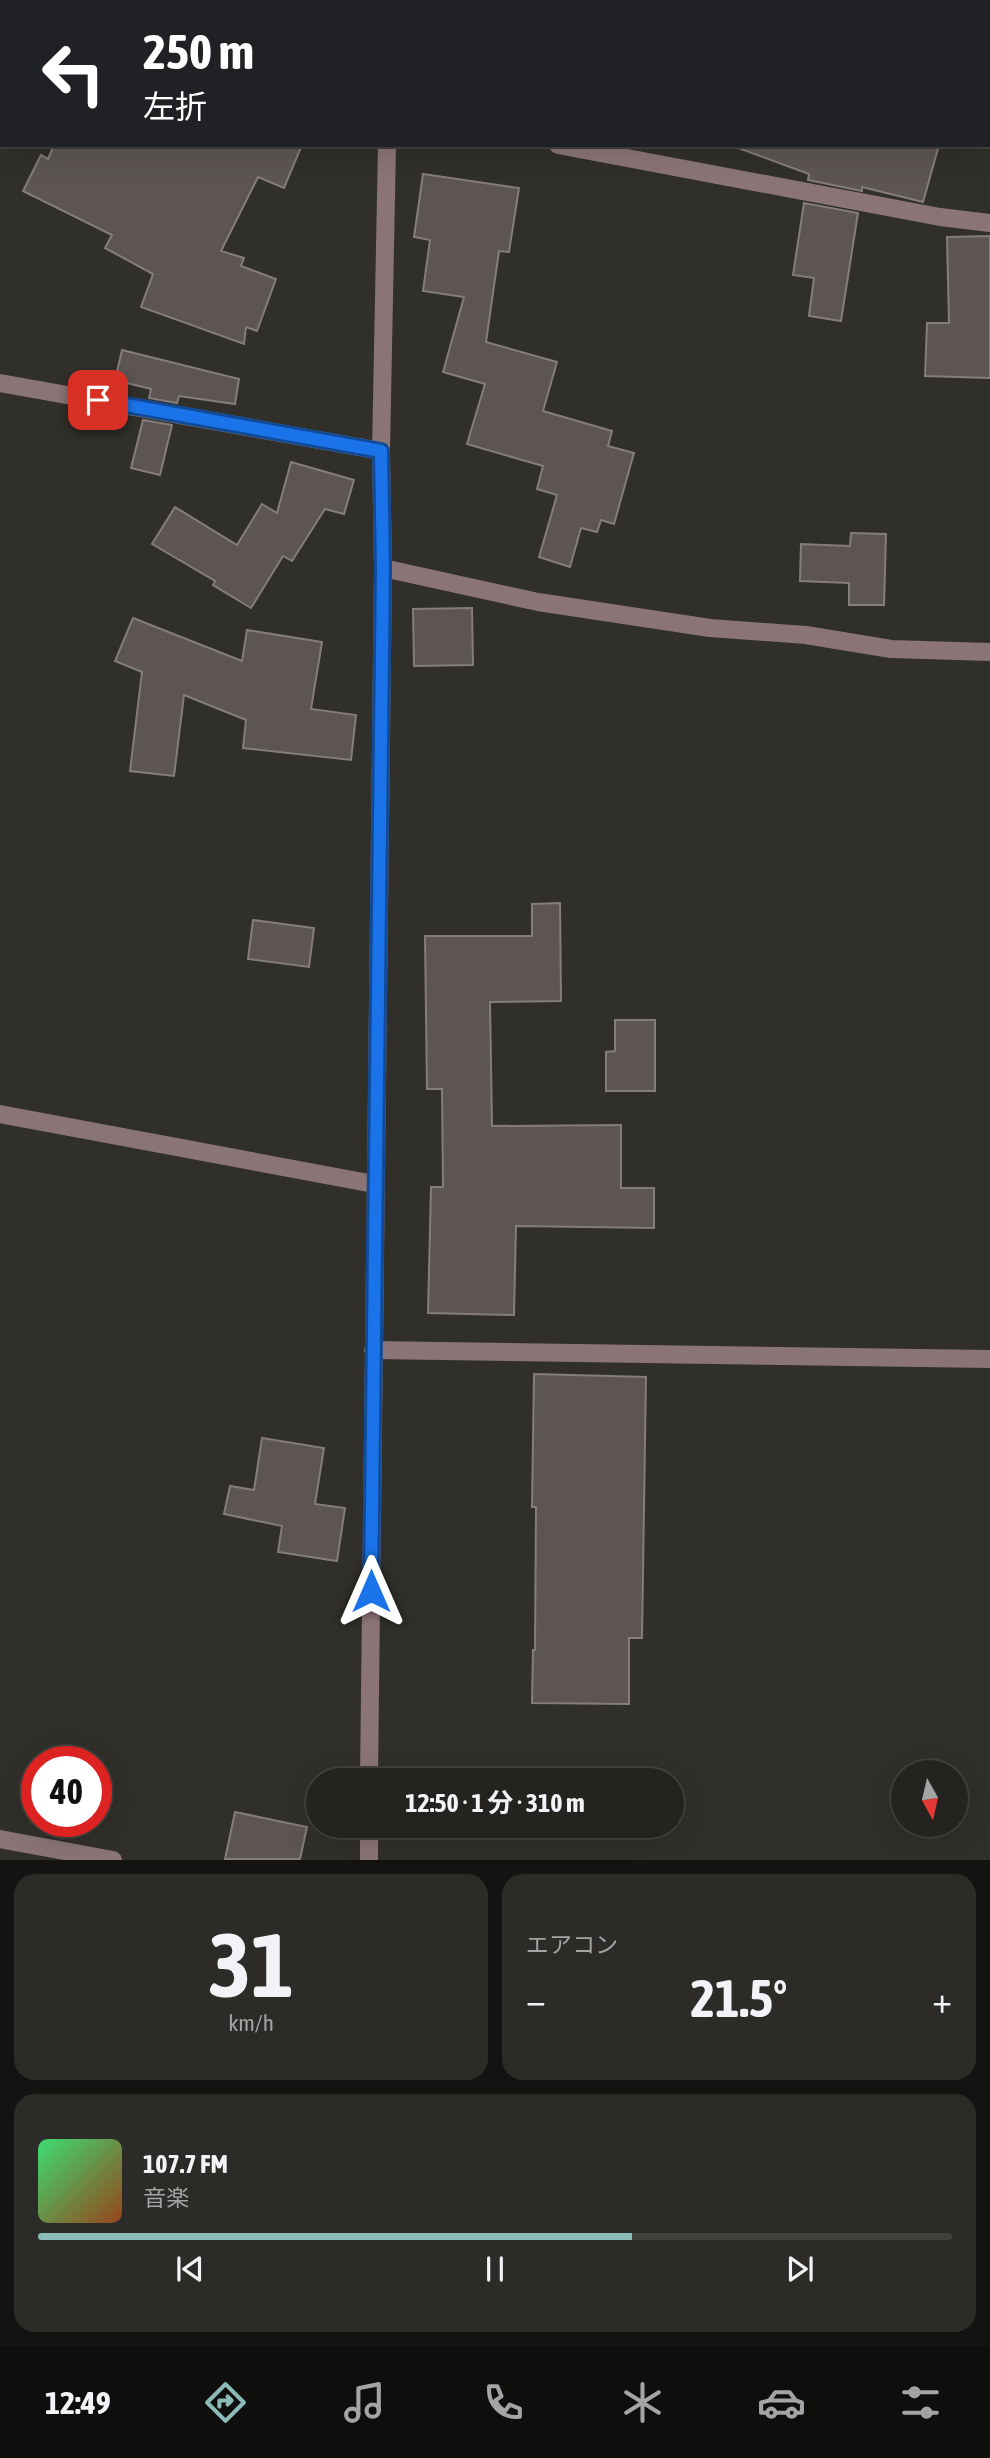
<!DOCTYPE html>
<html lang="ja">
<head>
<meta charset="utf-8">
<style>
	:root { --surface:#24231f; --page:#2c2b28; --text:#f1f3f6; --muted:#a3a4a4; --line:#41403d; --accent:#8bbbb9 }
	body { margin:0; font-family:"Asap Condensed","Noto Sans JP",sans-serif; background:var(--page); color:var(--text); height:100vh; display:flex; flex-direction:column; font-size:26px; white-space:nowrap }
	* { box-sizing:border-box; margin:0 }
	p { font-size:23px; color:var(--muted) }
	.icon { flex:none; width:38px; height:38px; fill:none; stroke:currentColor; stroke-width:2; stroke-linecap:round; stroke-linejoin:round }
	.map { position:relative; height:1860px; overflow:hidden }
	.panel { display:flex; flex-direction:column; gap:14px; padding:14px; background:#141311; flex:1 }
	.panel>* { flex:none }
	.top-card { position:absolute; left:0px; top:0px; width:990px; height:147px; box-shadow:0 7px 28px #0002,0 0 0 2px var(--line); background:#202124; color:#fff; overflow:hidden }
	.needle { width:46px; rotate:172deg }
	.fabs { position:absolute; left:891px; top:1760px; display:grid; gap:14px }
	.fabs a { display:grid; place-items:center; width:77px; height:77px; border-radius:50%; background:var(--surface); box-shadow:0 7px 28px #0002,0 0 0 2px var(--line); font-size:35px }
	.speed { position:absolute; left:21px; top:1746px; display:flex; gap:14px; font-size:35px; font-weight:700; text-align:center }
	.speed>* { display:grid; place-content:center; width:91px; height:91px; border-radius:50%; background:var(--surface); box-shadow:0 7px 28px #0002,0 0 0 2px var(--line); line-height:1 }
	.speed .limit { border:10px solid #d22; background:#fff; color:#111 }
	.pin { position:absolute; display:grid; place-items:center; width:60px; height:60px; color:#fff; margin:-30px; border-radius:14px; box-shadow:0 4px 10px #0006 }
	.me { position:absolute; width:77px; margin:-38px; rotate:0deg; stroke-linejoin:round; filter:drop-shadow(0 0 5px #0008) }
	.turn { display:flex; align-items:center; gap:24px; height:147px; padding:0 28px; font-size:32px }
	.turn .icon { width:91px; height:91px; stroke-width:2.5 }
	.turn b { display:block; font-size:49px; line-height:60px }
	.big { font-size:52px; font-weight:700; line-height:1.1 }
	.panel .widget { flex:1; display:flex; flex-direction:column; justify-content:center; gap:10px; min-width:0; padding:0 24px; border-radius:21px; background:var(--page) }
	.panel .dial { align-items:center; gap:0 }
	.dial b { font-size:91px; line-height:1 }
	.song { display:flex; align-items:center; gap:21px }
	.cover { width:84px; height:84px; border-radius:10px; background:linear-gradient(135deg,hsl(140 70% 55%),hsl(20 70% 35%)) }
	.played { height:7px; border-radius:4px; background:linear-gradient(90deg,var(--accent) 65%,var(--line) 65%) }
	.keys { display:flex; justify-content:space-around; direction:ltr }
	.heat { display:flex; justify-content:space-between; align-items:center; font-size:38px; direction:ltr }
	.panel .tiles { flex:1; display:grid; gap:14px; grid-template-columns:1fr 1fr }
	.widget:last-child { grid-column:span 2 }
	.trip { position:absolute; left:306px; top:1768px; width:378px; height:70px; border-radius:35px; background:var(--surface); box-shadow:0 7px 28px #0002,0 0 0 2px var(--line); font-weight:700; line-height:70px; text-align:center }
	.tabs { display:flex; height:112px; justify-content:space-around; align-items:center; background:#0e0e0c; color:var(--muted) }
	.tabs .icon { width:49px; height:49px }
	.tabs .on { color:var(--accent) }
	.tabs b { font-size:32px; color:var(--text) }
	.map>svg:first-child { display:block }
</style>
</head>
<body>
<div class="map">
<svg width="990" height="1860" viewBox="0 0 990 1860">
	<rect width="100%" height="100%" fill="#302f29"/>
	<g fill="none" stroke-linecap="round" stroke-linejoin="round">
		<g stroke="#00161e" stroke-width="56">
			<path d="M 877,0 L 880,2"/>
			<path d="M 989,47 L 990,47"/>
		</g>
	</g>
	<g fill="#5c5553" stroke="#847d7b" stroke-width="2">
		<path d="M 54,145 L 302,145 L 284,188 L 258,177 L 221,251 L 244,258 L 241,266 L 276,279 L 257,331 L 246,327 L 244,344 L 141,307 L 153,274 L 105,248 L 112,235 L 23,191 L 41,155 L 48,159 Z"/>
		<path d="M 739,145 L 939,145 L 923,202 L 862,187 L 862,191 L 808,180 L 809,174 L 738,148 Z"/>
		<path d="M 423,174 L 519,188 L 509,252 L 499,251 L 486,342 L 557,362 L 543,411 L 612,431 L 608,446 L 634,453 L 614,524 L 601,520 L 597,532 L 581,528 L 570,567 L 539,557 L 557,495 L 537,489 L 543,466 L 467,444 L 485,384 L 443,372 L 464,297 L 423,291 L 430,240 L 414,237 Z"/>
		<path d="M 804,203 L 858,213 L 841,321 L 809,316 L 814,278 L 793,275 Z"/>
		<path d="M 990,236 L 990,378 L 925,376 L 927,323 L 949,323 L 947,237 Z"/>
		<path d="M 122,350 L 239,379 L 235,404 L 179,396 L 177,403 L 149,398 L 151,389 L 115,380 Z"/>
		<path d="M 143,420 L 172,425 L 160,475 L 131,468 Z"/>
		<path d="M 291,462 L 354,480 L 344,514 L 325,509 L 292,561 L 283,556 L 251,608 L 213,585 L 215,581 L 152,544 L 175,507 L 237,545 L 262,504 L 277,513 Z"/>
		<path d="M 851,533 L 886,534 L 884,605 L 849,605 L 849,583 L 800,581 L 801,544 L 850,546 Z"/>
		<path d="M 472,608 L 473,665 L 414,666 L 413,609 Z"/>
		<path d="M 133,618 L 242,661 L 247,630 L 322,642 L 311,709 L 356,715 L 351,760 L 243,748 L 246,720 L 184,695 L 174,776 L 130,771 L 142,672 L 115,661 Z"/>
		<path d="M 560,903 L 561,1001 L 490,1002 L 492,1126 L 621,1125 L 621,1188 L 654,1188 L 654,1228 L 516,1226 L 514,1315 L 428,1313 L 431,1187 L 443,1187 L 442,1089 L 427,1089 L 425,936 L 532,936 L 532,904 Z"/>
		<path d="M 253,920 L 314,928 L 309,967 L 248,959 Z"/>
		<path d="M 615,1020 L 655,1020 L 655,1091 L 606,1091 L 606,1052 L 615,1051 Z"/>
		<path d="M 534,1374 L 646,1377 L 642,1638 L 629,1638 L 629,1704 L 532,1703 L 533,1650 L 535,1650 L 536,1507 L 532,1507 Z"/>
		<path d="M 262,1438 L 324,1448 L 315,1504 L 345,1508 L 337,1561 L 278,1552 L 282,1526 L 224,1514 L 230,1486 L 254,1490 Z"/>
		<path d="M 235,1812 L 307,1827 L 300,1859 L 225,1859 Z"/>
	</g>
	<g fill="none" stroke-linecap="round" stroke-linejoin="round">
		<g stroke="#8a7477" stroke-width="18">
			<path d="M 127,0 L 132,2"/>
			<path d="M 394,2 L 394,0"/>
			<path d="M 558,145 L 940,217 L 990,223"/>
			<path d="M 0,383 L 381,451"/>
			<path d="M 383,568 L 538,602 L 710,628 L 806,635 L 891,649 L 990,652"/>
			<path d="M 0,1114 L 374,1184"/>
			<path d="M 373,1350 L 990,1359"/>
			<path d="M 369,1780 L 383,568 L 381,451 L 387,145"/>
			<path d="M 0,1839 L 113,1860"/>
			<path d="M 369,1860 L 369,1825"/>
		</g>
	</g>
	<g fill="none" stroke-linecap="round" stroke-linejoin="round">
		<defs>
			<path id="route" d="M 98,400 L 381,451 L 383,568 L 371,1591"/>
		</defs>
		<use href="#route" stroke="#114b97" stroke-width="18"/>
		<use href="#route" stroke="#1a73e8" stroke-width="12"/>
	</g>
</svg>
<div class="fabs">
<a><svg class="needle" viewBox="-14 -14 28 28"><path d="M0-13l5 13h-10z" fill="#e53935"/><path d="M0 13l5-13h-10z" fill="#a3a4a4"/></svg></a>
</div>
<div class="speed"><div class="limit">40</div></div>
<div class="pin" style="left:98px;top:400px;background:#d93025"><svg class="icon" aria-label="arrive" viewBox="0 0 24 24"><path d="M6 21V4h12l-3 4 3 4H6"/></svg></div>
<svg class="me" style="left:371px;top:1591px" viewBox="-20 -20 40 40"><path d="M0-17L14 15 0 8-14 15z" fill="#1a73e8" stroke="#fff" stroke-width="4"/></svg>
<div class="trip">12:50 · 1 分 · 310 m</div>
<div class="top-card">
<div class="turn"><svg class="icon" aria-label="left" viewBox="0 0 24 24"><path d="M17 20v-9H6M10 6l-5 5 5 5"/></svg><div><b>250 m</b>左折</div></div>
</div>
</div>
<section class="panel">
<div class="tiles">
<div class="widget dial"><b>31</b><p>km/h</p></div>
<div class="widget"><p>エアコン</p>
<div class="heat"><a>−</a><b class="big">21.5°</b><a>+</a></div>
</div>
<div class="widget">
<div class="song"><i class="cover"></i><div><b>107.7 FM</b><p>音楽</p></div></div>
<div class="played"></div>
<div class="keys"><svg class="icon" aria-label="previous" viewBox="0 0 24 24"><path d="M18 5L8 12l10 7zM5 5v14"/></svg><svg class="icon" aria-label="pause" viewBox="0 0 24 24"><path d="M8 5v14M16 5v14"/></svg><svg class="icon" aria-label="next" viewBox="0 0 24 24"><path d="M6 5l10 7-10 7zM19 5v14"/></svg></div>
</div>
</div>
</section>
<nav class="tabs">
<b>12:49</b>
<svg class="icon on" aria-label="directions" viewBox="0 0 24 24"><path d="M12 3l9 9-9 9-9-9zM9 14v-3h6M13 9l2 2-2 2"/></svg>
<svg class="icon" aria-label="music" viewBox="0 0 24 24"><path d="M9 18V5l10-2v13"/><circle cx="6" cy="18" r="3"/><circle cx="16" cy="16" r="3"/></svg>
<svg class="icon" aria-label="phone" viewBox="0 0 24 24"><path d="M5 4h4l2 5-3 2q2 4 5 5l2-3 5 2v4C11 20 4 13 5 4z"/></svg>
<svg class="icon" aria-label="climate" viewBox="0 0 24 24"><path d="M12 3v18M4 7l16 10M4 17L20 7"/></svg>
<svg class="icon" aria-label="car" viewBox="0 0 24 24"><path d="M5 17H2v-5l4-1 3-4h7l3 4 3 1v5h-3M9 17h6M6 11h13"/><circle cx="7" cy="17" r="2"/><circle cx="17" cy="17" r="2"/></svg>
<svg class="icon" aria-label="filters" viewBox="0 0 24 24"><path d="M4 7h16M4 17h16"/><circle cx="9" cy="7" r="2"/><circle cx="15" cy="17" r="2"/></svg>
</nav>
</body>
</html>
